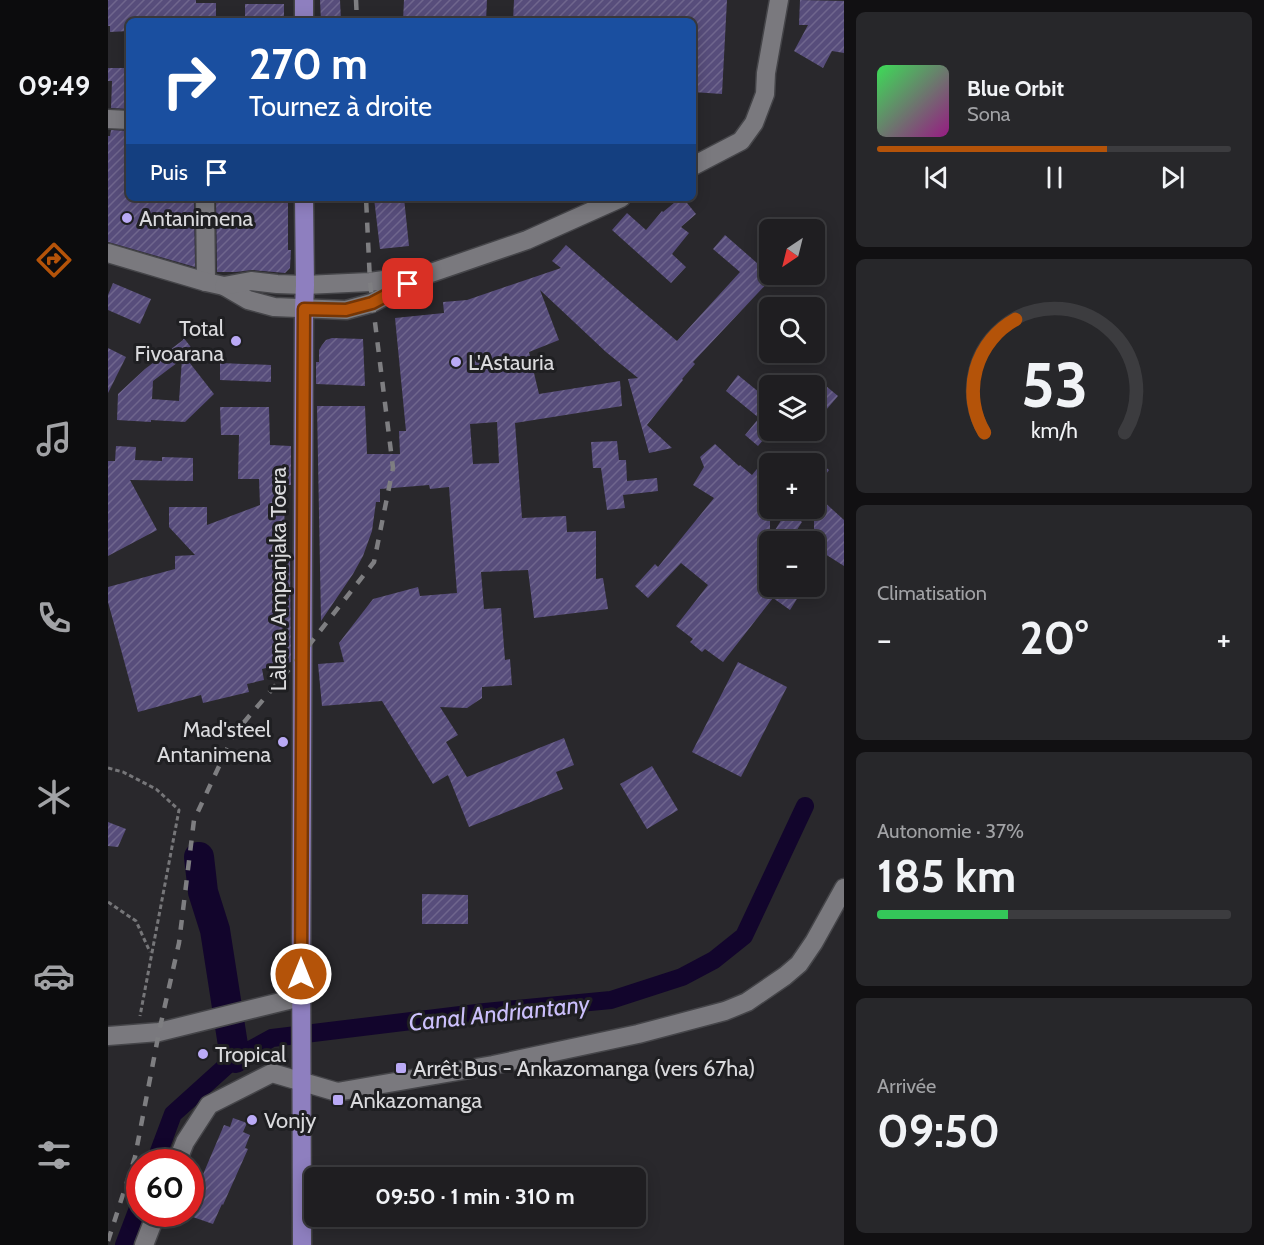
<!DOCTYPE html>
<html lang="fr">
<head>
<meta charset="utf-8">
<style>
	:root { --surface:#1f1e21; --page:#27272a; --text:#f1f3f6; --muted:#a1a2a5; --line:#3c3c3f; --accent:#b45309 }
	body { margin:0; font-family:Cabin,sans-serif; background:var(--page); color:var(--text); height:100vh; display:flex; flex-direction:column; font-size:22px; white-space:nowrap }
	* { box-sizing:border-box; margin:0 }
	p { font-size:20px; color:var(--muted) }
	.icon { flex:none; width:33px; height:33px; fill:none; stroke:currentColor; stroke-width:2; stroke-linecap:round; stroke-linejoin:round }
	.map { position:relative; flex:1; overflow:hidden }
	.drawer { display:flex; flex-direction:column; gap:12px; padding:12px; background:#111012; width:420px }
	.drawer>* { flex:none }
	.guide { position:absolute; left:18px; top:18px; width:570px; height:183px; border-radius:9px; box-shadow:0 3px 15px #0003,0 0 0 2px var(--line); background:#1a4fa0; color:#fff; overflow:hidden }
	.needle { width:39px; rotate:215deg }
	.buttons { position:absolute; left:651px; top:219px; display:grid; gap:12px }
	.buttons a { display:grid; place-items:center; width:66px; height:66px; border-radius:9px; background:var(--surface); box-shadow:0 3px 15px #0003,0 0 0 2px var(--line); font-size:30px }
	.speed { position:absolute; left:18px; top:1149px; display:flex; gap:12px; font-size:30px; font-weight:700; text-align:center }
	.speed>* { display:grid; place-content:center; width:78px; height:78px; border-radius:50%; background:var(--surface); box-shadow:0 3px 15px #0003,0 0 0 2px var(--line); line-height:1 }
	.speed .limit { border:9px solid #d22; background:#fff; color:#111 }
	.pin { position:absolute; display:grid; place-items:center; width:51px; height:51px; color:#fff; margin:-26px; border-radius:12px; box-shadow:0 3px 9px #0006 }
	.me { position:absolute; width:66px; margin:-33px; rotate:0deg; stroke-linejoin:round; filter:drop-shadow(0 0 4px #0008) }
	.turn { display:flex; align-items:center; gap:21px; height:126px; padding:0 24px; font-size:27px }
	.turn .icon { width:78px; height:78px; stroke-width:2.5 }
	.turn b { display:block; font-size:42px; line-height:51px }
	.then { display:flex; align-items:center; height:57px; padding:0 24px; background:#0003; gap:12px; font-size:22px }
	.big { font-size:45px; font-weight:700; line-height:1.1 }
	.drawer .card { flex:1; display:flex; flex-direction:column; justify-content:center; gap:9px; min-width:0; padding:0 21px; border-radius:9px; background:var(--page) }
	.drawer .dial { align-items:center; gap:0 }
	.dial svg { height:156px; overflow:visible; fill:none; stroke:var(--line); stroke-width:7; stroke-linecap:round; text-anchor:middle }
	.dial text { fill:var(--text); stroke:none }
	.song { display:flex; align-items:center; gap:18px }
	.cover { width:72px; height:72px; border-radius:9px; background:linear-gradient(135deg,hsl(130 70% 55%),hsl(310 70% 35%)) }
	.played { height:6px; border-radius:3px; background:linear-gradient(90deg,var(--accent) 65%,var(--line) 65%) }
	.keys { display:flex; justify-content:space-around; direction:ltr }
	.heat { display:flex; justify-content:space-between; align-items:center; font-size:33px; direction:ltr }
	.charge { height:9px; border-radius:4px; background:linear-gradient(90deg,#34c759 37%,var(--line) 0) }
	.trip { position:absolute; left:196px; top:1167px; width:342px; height:60px; border-radius:9px; background:var(--surface); box-shadow:0 3px 15px #0003,0 0 0 2px var(--line); font-weight:700; line-height:60px; text-align:center }
	main { display:flex; flex:1; min-height:0 }
	.dock { display:flex; flex-direction:column; width:108px; justify-content:space-around; align-items:center; background:#0c0c0d; color:var(--muted) }
	.dock .icon { width:42px; height:42px }
	.dock .on { color:var(--accent) }
	.dock b { font-size:27px; color:var(--text) }
	.map>svg:first-child { display:block }
</style>
</head>
<body>
<main>
<nav class="dock">
<b>09:49</b>
<svg class="icon on" aria-label="directions" viewBox="0 0 24 24"><path d="M12 3l9 9-9 9-9-9zM9 14v-3h6M13 9l2 2-2 2"/></svg>
<svg class="icon" aria-label="music" viewBox="0 0 24 24"><path d="M9 18V5l10-2v13"/><circle cx="6" cy="18" r="3"/><circle cx="16" cy="16" r="3"/></svg>
<svg class="icon" aria-label="phone" viewBox="0 0 24 24"><path d="M5 4h4l2 5-3 2q2 4 5 5l2-3 5 2v4C11 20 4 13 5 4z"/></svg>
<svg class="icon" aria-label="climate" viewBox="0 0 24 24"><path d="M12 3v18M4 7l16 10M4 17L20 7"/></svg>
<svg class="icon" aria-label="car" viewBox="0 0 24 24"><path d="M5 17H2v-5l4-1 3-4h7l3 4 3 1v5h-3M9 17h6M6 11h13"/><circle cx="7" cy="17" r="2"/><circle cx="17" cy="17" r="2"/></svg>
<svg class="icon" aria-label="filters" viewBox="0 0 24 24"><path d="M4 7h16M4 17h16"/><circle cx="9" cy="7" r="2"/><circle cx="15" cy="17" r="2"/></svg>
</nav>
<div class="map">
<svg width="736" height="1245" viewBox="0 0 736 1245">
	<defs>
		<pattern id="building-hatch" width="6" height="6" patternUnits="userSpaceOnUse" patternTransform="scale(1.5)"><rect width="6" height="6" fill="#574d7b"/><path d="M-1 1l2-2M0 6l6-6M5 7l2-2" fill="none" stroke="#6f668d"/></pattern>
	</defs>
	<rect width="100%" height="100%" fill="#29282c"/>
	<g fill="none" stroke-linecap="round" stroke-linejoin="round">
		<g stroke="#12052c" stroke-width="18">
			<path d="M 47,1162 L 65,1114 L 127,1058 L 164,1038 L 377,1012 L 503,1000 L 574,977 L 606,960 L 636,936 L 697,806"/>
			<path d="M 16,1245 L 32,1203"/>
		</g>
		<path stroke="#12052c" stroke-width="30" d="M 91,857 L 95,892 L 107,930 L 127,1058"/>
	</g>
	<g fill="url(#building-hatch)" fill-rule="evenodd">
		<path d="M 0,0 L 88,0 L 88,3 L 108,3 L 108,21 L 21,21 L 21,31 L 2,32 L 2,26 L 0,26 Z"/>
		<path d="M 212,0 L 232,0 L 233,21 L 213,21 Z"/>
		<path d="M 296,0 L 379,0 L 378,21 L 295,21 Z"/>
		<path d="M 406,0 L 619,0 L 614,94 L 585,92 L 585,21 L 405,21 Z"/>
		<path d="M 692,0 L 736,1 L 736,53 L 724,51 L 715,68 L 686,51 L 700,25 L 691,25 Z"/>
		<rect x="137" y="4" width="39" height="17"/>
		<path d="M 0,68 L 21,68 L 21,109 L 3,108 L 4,81 L 0,81 Z"/>
		<path d="M 3,130 L 21,131 L 21,198 L 86,198 L 87,267 L 0,242 L 0,136 L 2,136 Z"/>
		<path d="M 108,198 L 155,198 L 155,201 L 180,201 L 180,250 L 183,250 L 182,268 L 177,273 L 144,270 L 128,272 L 109,272 Z"/>
		<path d="M 266,198 L 296,198 L 301,246 L 272,249 Z"/>
		<path d="M 572,198 L 575,198 L 588,214 L 573,227 L 581,233 L 564,254 L 578,267 L 563,283 L 504,230 L 519,213 L 538,230 L 554,211 L 555,212 Z"/>
		<path d="M 617,235 L 665,277 L 585,362 L 587,364 L 574,379 L 575,380 L 539,425 L 564,448 L 541,453 L 520,379 L 530,378 L 498,352 L 432,290 L 451,340 L 421,352 L 431,394 L 512,381 L 514,406 L 407,423 L 414,518 L 458,516 L 459,532 L 488,531 L 488,579 L 495,578 L 500,609 L 426,618 L 420,570 L 373,572 L 376,609 L 393,608 L 397,660 L 402,659 L 404,685 L 374,687 L 374,698 L 359,708 L 332,707 L 350,735 L 338,742 L 359,777 L 456,738 L 466,765 L 448,772 L 455,789 L 361,827 L 340,775 L 325,784 L 274,701 L 214,706 L 210,664 L 236,662 L 231,643 L 265,599 L 310,587 L 312,596 L 349,593 L 341,487 L 322,489 L 321,485 L 272,489 L 272,502 L 268,502 L 264,531 L 255,556 L 245,574 L 213,621 L 209,406 L 257,406 L 259,454 L 292,454 L 291,431 L 298,431 L 287,318 L 336,313 L 335,302 L 359,300 L 453,268 L 444,261 L 458,245 L 569,341 L 632,272 L 605,249 ZM 389,422 L 391,463 L 365,464 L 362,424 Z"/>
		<path d="M 5,283 L 43,299 L 32,324 L 0,310 L 0,295 Z"/>
		<path d="M 75,337 L 89,355 L 81,362 L 106,394 L 77,422 L 43,420 L 43,422 L 9,420 L 10,394 L 37,369 L 75,340 ZM 74,359 L 71,401 L 44,399 L 45,381 Z"/>
		<path d="M 224,338 L 255,339 L 257,386 L 208,384 L 208,362 L 211,362 L 211,350 L 214,345 L 218,340 Z"/>
		<path d="M 0,348 L 18,357 L 0,393 Z"/>
		<path d="M 112,363 L 163,365 L 163,382 L 112,380 Z"/>
		<path d="M 630,375 L 662,401 L 662,432 L 650,446 L 637,435 L 651,418 L 618,391 Z"/>
		<path d="M 706,376 L 730,396 L 706,424 Z"/>
		<path d="M 112,407 L 161,407 L 162,445 L 183,446 L 183,485 L 176,485 L 177,555 L 182,555 L 183,662 L 154,669 L 156,680 L 139,684 L 141,692 L 95,703 L 93,695 L 30,712 L 0,602 L 0,587 L 67,569 L 67,556 L 87,555 L 61,527 L 61,507 L 99,507 L 99,525 L 152,505 L 151,479 L 130,479 L 131,435 L 113,435 Z"/>
		<path d="M 509,441 L 511,460 L 518,460 L 519,481 L 549,478 L 550,491 L 515,495 L 517,508 L 499,510 L 493,468 L 485,468 L 483,442 Z"/>
		<path d="M 607,444 L 631,466 L 632,465 L 644,475 L 653,464 L 662,471 L 662,538 L 679,511 L 694,522 L 681,542 L 662,542 L 662,586 L 697,586 L 682,610 L 665,598 L 615,662 L 597,649 L 594,652 L 582,642 L 585,639 L 568,626 L 600,585 L 573,563 L 540,598 L 527,586 L 547,564 L 550,567 L 606,498 L 585,485 L 596,467 L 592,457 Z"/>
		<path d="M 8,446 L 28,447 L 27,460 L 54,461 L 54,457 L 85,458 L 85,481 L 22,480 L 49,530 L 0,556 L 0,461 L 7,461 Z"/>
		<path d="M 706,459 L 721,470 L 706,491 Z"/>
		<path d="M 714,500 L 736,520 L 736,566 L 706,547 L 706,509 Z"/>
		<path d="M 630,662 L 679,687 L 633,777 L 584,752 Z"/>
		<path d="M 544,766 L 570,810 L 539,829 L 512,784 Z"/>
		<path d="M 0,822 L 18,829 L 10,847 L 0,846 Z"/>
		<path d="M 314,894 L 360,895 L 360,924 L 314,924 Z"/>
		<path d="M 125,1118 L 139,1123 L 135,1132 L 142,1135 L 137,1148 L 140,1149 L 115,1205 L 114,1204 L 105,1224 L 79,1215 L 82,1214 L 82,1205 L 116,1125 L 122,1127 Z"/>
	</g>
	<g fill="none" stroke-linecap="round" stroke-linejoin="round">
		<defs>
			<g id="minor">
				<path d="M 0,119 L 21,120"/>
				<path d="M 585,166 L 633,141 L 646,123 L 657,94 L 658,73 L 671,0"/>
				<path d="M 97,198 L 98,282"/>
				<path d="M 0,253 L 98,282 L 116,286 L 140,300 L 166,307 L 238,310 L 264,303 L 317,275 L 419,240 L 513,198"/>
				<path d="M 116,286 L 143,281 L 169,284 L 197,285 L 262,282 L 304,276"/>
				<path d="M 0,1036 L 51,1032 L 193,997"/>
				<path d="M 69,1162 L 77,1142 L 101,1105 L 164,1073 L 229,1092 L 385,1065 L 530,1034 L 617,1011 L 639,1002 L 677,976 L 691,964 L 706,942 L 736,888"/>
				<path d="M 36,1245 L 48,1214"/>
			</g>
			<g id="major">
				<path d="M 196,21 L 196,0"/>
				<path d="M 194,1245 C 192,933 194,621 196,309 L 197,285 L 196,198"/>
			</g>
		</defs>
		<use href="#minor" stroke="#454549" stroke-width="21"/>
		<use href="#major" stroke="#454549" stroke-width="21"/>
		<g stroke="#767679" stroke-width="3" stroke-dasharray="4.5 3" stroke-linecap="butt">
			<path d="M 0,768 L 15,772 L 48,789 L 71,810 L 32,1016"/>
			<path d="M 0,902 L 28,921 L 42,952"/>
		</g>
		<use href="#minor" stroke="#7a797e" stroke-width="18"/>
		<use href="#major" stroke="#8e7fbf" stroke-width="18"/>
		<g stroke="#7e7e81" stroke-width="4.5" stroke-dasharray="10 10" stroke-linecap="butt">
			<path d="M 248,0 L 249,21"/>
			<path d="M 0,1241 L 27,1157 L 51,1032 L 71,943 L 86,820 L 126,734 L 194,654 L 266,562 L 285,468 L 262,282 L 258,198"/>
		</g>
	</g>
	<g fill="none" stroke-linecap="round" stroke-linejoin="round">
		<defs>
			<path id="route" d="M 193,974 L 196,309 L 238,310 L 264,303 L 300,284"/>
		</defs>
		<use href="#route" stroke="#753606" stroke-width="15"/>
		<use href="#route" stroke="#b45309" stroke-width="10"/>
	</g>
	<g fill="#baaaf6" stroke="#1f1f22" stroke-width="2">
		<circle cx="19" cy="218" r="6"/>
		<circle cx="128" cy="341" r="6"/>
		<circle cx="348" cy="362" r="6"/>
		<circle cx="175" cy="742" r="6"/>
		<circle cx="95" cy="1054" r="6"/>
		<rect x="287" y="1062" width="12" height="12" rx="3"/>
		<rect x="224" y="1094" width="12" height="12" rx="3"/>
		<circle cx="144" cy="1120" r="6"/>
	</g>
	<g text-anchor="middle" dominant-baseline="central" stroke-width="6" stroke-linejoin="round" paint-order="stroke">
		<g font-size="22" fill="#dadadd" stroke="#1f1f22" text-anchor="start">
			<text x="31" y="218">Antanimena</text>
			<text x="116" y="328" text-anchor="end">Total<tspan x="116" dy="25">Fivoarana</tspan></text>
			<text x="360" y="362">L'Astauria</text>
			<text x="163" y="729" text-anchor="end">Mad'steel<tspan x="163" dy="25">Antanimena</tspan></text>
			<text x="107" y="1054">Tropical</text>
			<text x="305" y="1068">Arrêt Bus - Ankazomanga (vers 67ha)</text>
			<text x="242" y="1100">Ankazomanga</text>
			<text x="156" y="1120">Vonjy</text>
		</g>
		<g font-size="22" fill="#dadadd" stroke="#1f1f22">
			<text transform="translate(170 579) rotate(-90)">Làlana Ampanjaka Toera</text>
		</g>
		<g font-size="24" font-style="italic" fill="#cbbffb" stroke="#1f1f22">
			<text transform="translate(391 1013) rotate(-6)">Canal Andriantany</text>
		</g>
	</g>
</svg>
<div class="buttons">
<a><svg class="needle" viewBox="-14 -14 28 28"><path d="M0-13l5 13h-10z" fill="#e53935"/><path d="M0 13l5-13h-10z" fill="#a1a2a5"/></svg></a>
<a><svg class="icon" aria-label="search" viewBox="0 0 24 24"><circle cx="10" cy="10" r="6"/><path d="M15 15l6 6"/></svg></a>
<a><svg class="icon" aria-label="layers" viewBox="0 0 24 24"><path d="M12 4l9 5-9 5-9-5zM3 14l9 5 9-5"/></svg></a>
<a>+</a>
<a>−</a>
</div>
<div class="speed"><div class="limit">60</div></div>
<div class="pin" style="left:300px;top:284px;background:#d93025"><svg class="icon" aria-label="arrive" viewBox="0 0 24 24"><path d="M6 21V4h12l-3 4 3 4H6"/></svg></div>
<svg class="me" style="left:193px;top:974px" viewBox="-20 -20 40 40"><circle r="17" fill="#b45309" stroke="#fff" stroke-width="3"/><path d="M0-11L8 9 0 5-8 9z" fill="#fff"/></svg>
<div class="trip">09:50 · 1 min · 310 m</div>
<div class="guide">
<div class="turn"><svg class="icon" aria-label="right" viewBox="0 0 24 24"><path d="M7 20v-9h11M14 6l5 5-5 5"/></svg><div><b>270 m</b>Tournez à droite</div></div>
<div class="then">Puis<svg class="icon" aria-label="arrive" viewBox="0 0 24 24"><path d="M6 21V4h12l-3 4 3 4H6"/></svg></div>
</div>
</div>
<section class="drawer">
<div class="card">
<div class="song"><i class="cover"></i><div><b>Blue Orbit</b><p>Sona</p></div></div>
<div class="played"></div>
<div class="keys"><svg class="icon" aria-label="previous" viewBox="0 0 24 24"><path d="M18 5L8 12l10 7zM5 5v14"/></svg><svg class="icon" aria-label="pause" viewBox="0 0 24 24"><path d="M8 5v14M16 5v14"/></svg><svg class="icon" aria-label="next" viewBox="0 0 24 24"><path d="M6 5l10 7-10 7zM19 5v14"/></svg></div>
</div>
<div class="card dial"><svg viewBox="0 0 100 80">
<path d="M14 69A42 42 0 1 1 86 69"/>
<path d="M14 69A42 42 0 0 1 30 11" stroke="#b45309"/>
<text x="50" y="56" font-size="32" font-weight="700">53</text>
<text x="50" y="72" font-size="11">km/h</text>
</svg></div>
<div class="card"><p>Climatisation</p>
<div class="heat"><a>−</a><b class="big">20°</b><a>+</a></div>
</div>
<div class="card"><p>Autonomie · 37%</p><b class="big">185 km</b><div class="charge"></div></div>
<div class="card"><p>Arrivée</p><b class="big">09:50</b></div>
</section>
</main>
</body>
</html>
